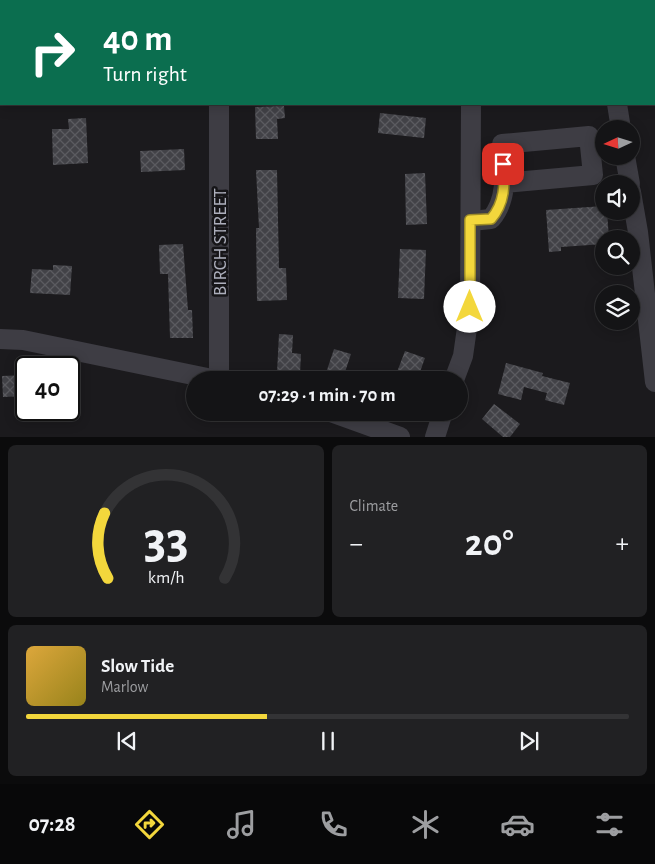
<!DOCTYPE html>
<html lang="en">
<head>
<meta charset="utf-8">
<style>
	:root { --surface:#141416; --page:#212123; --text:#f1f3f6; --muted:#9d9ea1; --line:#333335; --accent:#f3d73c }
	body { margin:0; font-family:"Alegreya Sans",sans-serif; background:var(--page); color:var(--text); height:100vh; display:flex; flex-direction:column; font-size:19px; white-space:nowrap }
	* { box-sizing:border-box; margin:0 }
	p { font-size:16px; color:var(--muted) }
	.icon { flex:none; width:28px; height:28px; fill:none; stroke:currentColor; stroke-width:2; stroke-linecap:round; stroke-linejoin:round }
	.map { position:relative; height:437px; overflow:hidden }
	.details { display:flex; flex-direction:column; gap:8px; padding:8px; background:#0b0b0c; flex:1 }
	.details>* { flex:none }
	.hud { position:absolute; left:0px; top:0px; width:655px; height:105px; box-shadow:0 2px 12px #0003,0 0 0 1px var(--line); background:#0b6e4f; color:#fff; overflow:hidden }
	.needle { width:32px; rotate:266deg }
	.buttons { position:absolute; left:595px; top:120px; display:grid; gap:10px }
	.buttons a { display:grid; place-items:center; width:45px; height:45px; border-radius:50%; background:var(--surface); box-shadow:0 2px 12px #0003,0 0 0 1px var(--line); font-size:25px }
	.speed { position:absolute; left:15px; top:356px; display:flex; gap:10px; font-size:25px; font-weight:700; text-align:center }
	.speed>* { display:grid; place-content:center; width:65px; height:65px; border-radius:50%; background:var(--surface); box-shadow:0 2px 12px #0003,0 0 0 1px var(--line); line-height:1 }
	.speed .limit { border:2px solid #111; border-radius:8px; background:#fff; color:#111 }
	.pin { position:absolute; display:grid; place-items:center; width:42px; height:42px; color:#fff; margin:-21px; border-radius:10px; box-shadow:0 2px 8px #0006 }
	.me { position:absolute; width:55px; margin:-28px; rotate:0deg; stroke-linejoin:round; filter:drop-shadow(0 0 4px #0008) }
	.turn { display:flex; align-items:center; gap:18px; height:105px; padding:0 20px; font-size:22px }
	.turn .icon { width:65px; height:65px; stroke-width:2.5 }
	.turn b { display:block; font-size:35px; line-height:42px }
	.big { font-size:38px; font-weight:700; line-height:1.1 }
	.details .card { flex:1; display:flex; flex-direction:column; justify-content:center; gap:8px; min-width:0; padding:0 18px; border-radius:8px; background:var(--page) }
	.details .dial { align-items:center; gap:0 }
	.dial svg { height:130px; overflow:visible; fill:none; stroke:var(--line); stroke-width:7; stroke-linecap:round; text-anchor:middle }
	.dial text { fill:var(--text); stroke:none }
	.song { display:flex; align-items:center; gap:15px }
	.cover { width:60px; height:60px; border-radius:8px; background:linear-gradient(135deg,hsl(40 70% 55%),hsl(50 70% 35%)) }
	.played { height:5px; border-radius:2px; background:linear-gradient(90deg,var(--accent) 40%,var(--line) 40%) }
	.keys { display:flex; justify-content:space-around; direction:ltr }
	.heat { display:flex; justify-content:space-between; align-items:center; font-size:28px; direction:ltr }
	.details .tiles { flex:1; display:grid; gap:8px; grid-template-columns:1fr 1fr }
	.card:last-child { grid-column:span 2 }
	.trip { position:absolute; left:186px; top:371px; width:282px; height:50px; border-radius:25px; background:var(--surface); box-shadow:0 2px 12px #0003,0 0 0 1px var(--line); font-weight:700; line-height:50px; text-align:center }
	.dock { display:flex; height:80px; justify-content:space-around; align-items:center; background:#080809; color:var(--muted) }
	.dock .icon { width:35px; height:35px }
	.dock .selected { color:var(--accent) }
	.dock b { font-size:22px; color:var(--text) }
	.map>svg:first-child { display:block }
</style>
</head>
<body>
<div class="map">
<svg width="655" height="437" viewBox="0 0 655 437">
	<defs>
		<pattern id="building-cross-hatch" width="8" height="8" patternUnits="userSpaceOnUse" patternTransform="scale(1.25)"><rect width="8" height="8" fill="#424247"/><path d="M0 0l8 8M0 8l8-8" fill="none" stroke="#5b5b60"/></pattern>
	</defs>
	<rect width="100%" height="100%" fill="#1b1a1d"/>
	<g fill="url(#building-cross-hatch)">
		<path d="M 284,106 L 285,118 L 277,119 L 278,139 L 256,139 L 255,107 Z"/>
		<path d="M 380,113 L 426,118 L 424,138 L 378,133 Z"/>
		<path d="M 86,118 L 88,163 L 53,165 L 52,129 L 69,129 L 68,119 Z"/>
		<path d="M 184,149 L 185,170 L 141,172 L 140,151 Z"/>
		<path d="M 256,170 L 277,170 L 279,268 L 286,268 L 287,300 L 257,301 L 256,228 L 259,228 Z"/>
		<path d="M 425,173 L 427,224 L 406,225 L 405,174 Z"/>
		<path d="M 604,206 L 604,211 L 607,211 L 609,239 L 604,239 L 604,244 L 561,247 L 561,251 L 549,252 L 546,210 Z"/>
		<path d="M 183,244 L 188,310 L 192,310 L 193,338 L 170,338 L 168,274 L 160,274 L 159,245 Z"/>
		<path d="M 400,249 L 426,250 L 424,299 L 398,298 Z"/>
		<path d="M 53,265 L 72,266 L 70,295 L 30,293 L 32,269 L 53,270 Z"/>
		<path d="M 279,334 L 293,335 L 292,353 L 301,354 L 300,374 L 277,373 Z"/>
		<path d="M 334,349 L 351,354 L 344,375 L 327,370 Z"/>
		<path d="M 405,351 L 425,358 L 417,380 L 394,380 Z"/>
		<path d="M 506,363 L 543,373 L 542,376 L 570,383 L 564,405 L 545,400 L 547,393 L 524,387 L 521,400 L 498,394 Z"/>
		<path d="M 26,375 L 26,396 L 3,397 L 2,376 Z"/>
		<path d="M 494,404 L 520,424 L 510,437 L 503,437 L 482,419 Z"/>
	</g>
	<g fill="none" stroke-linecap="round" stroke-linejoin="round">
		<g stroke="#3e3d44" stroke-width="20">
			<path d="M 607,0 L 607,1"/>
			<path d="M 221,1 L 221,0"/>
			<path d="M 472,1 L 472,0"/>
			<path d="M 654,75 L 655,75"/>
			<path d="M 0,82 L 1,82"/>
			<path d="M 219,104 L 219,380"/>
			<path d="M 617,104 L 621,129"/>
			<path d="M 625,156 L 630,184"/>
			<path d="M 631,192 L 638,232 L 655,382"/>
			<path d="M 471,221 L 491,219 C 509,198 504,170 502,144 L 589,136 L 593,175 L 504,183"/>
			<path d="M 0,339 L 23,340 L 217,380"/>
			<path d="M 454,380 L 463,356 L 470,307 L 471,104"/>
			<path d="M 331,412 L 400,437"/>
			<path d="M 435,437 L 443,412"/>
		</g>
	</g>
	<g fill="none" stroke-linecap="round" stroke-linejoin="round">
		<defs>
			<path id="route" d="M 470,307 L 470,220 L 491,219 C 505,203 505,184 503,164"/>
		</defs>
		<use href="#route" stroke="#9e8c27" stroke-width="12"/>
		<use href="#route" stroke="#f3d73c" stroke-width="9"/>
	</g>
	<g text-anchor="middle" dominant-baseline="central" stroke-width="5" stroke-linejoin="round" paint-order="stroke">
		<g font-size="19" fill="#adafbc" stroke="#161518">
			<text transform="translate(220 242) rotate(-90)">BIRCH STREET</text>
		</g>
	</g>
</svg>
<div class="buttons">
<a><svg class="needle" viewBox="-14 -14 28 28"><path d="M0-13l5 13h-10z" fill="#e53935"/><path d="M0 13l5-13h-10z" fill="#9d9ea1"/></svg></a>
<a><svg class="icon" aria-label="sound" viewBox="0 0 24 24"><path d="M4 9h4l5-4v14l-5-4H4zM17 9q2 3 0 6"/></svg></a>
<a><svg class="icon" aria-label="search" viewBox="0 0 24 24"><circle cx="10" cy="10" r="6"/><path d="M15 15l6 6"/></svg></a>
<a><svg class="icon" aria-label="layers" viewBox="0 0 24 24"><path d="M12 4l9 5-9 5-9-5zM3 14l9 5 9-5"/></svg></a>
</div>
<div class="speed"><div class="limit">40</div></div>
<div class="pin" style="left:503px;top:164px;background:#d93025"><svg class="icon" aria-label="arrive" viewBox="0 0 24 24"><path d="M6 21V4h12l-3 4 3 4H6"/></svg></div>
<svg class="me" style="left:470px;top:307px" viewBox="-20 -20 40 40"><circle r="19" fill="#fff"/><path d="M0-13L10 11 0 6-10 11z" fill="#f3d73c"/></svg>
<div class="trip">07:29 · 1 min · 70 m</div>
<div class="hud">
<div class="turn"><svg class="icon" aria-label="right" viewBox="0 0 24 24"><path d="M7 20v-9h11M14 6l5 5-5 5"/></svg><div><b>40 m</b>Turn right</div></div>
</div>
</div>
<section class="details">
<div class="tiles">
<div class="card dial"><svg viewBox="0 0 100 80">
<path d="M14 69A42 42 0 1 1 86 69"/>
<path d="M14 69A42 42 0 0 1 12 29" stroke="#f3d73c"/>
<text x="50" y="56" font-size="32" font-weight="700">33</text>
<text x="50" y="72" font-size="11">km/h</text>
</svg></div>
<div class="card"><p>Climate</p>
<div class="heat"><a>−</a><b class="big">20°</b><a>+</a></div>
</div>
<div class="card">
<div class="song"><i class="cover"></i><div><b>Slow Tide</b><p>Marlow</p></div></div>
<div class="played"></div>
<div class="keys"><svg class="icon" aria-label="previous" viewBox="0 0 24 24"><path d="M18 5L8 12l10 7zM5 5v14"/></svg><svg class="icon" aria-label="pause" viewBox="0 0 24 24"><path d="M8 5v14M16 5v14"/></svg><svg class="icon" aria-label="next" viewBox="0 0 24 24"><path d="M6 5l10 7-10 7zM19 5v14"/></svg></div>
</div>
</div>
</section>
<nav class="dock">
<b>07:28</b>
<svg class="icon selected" aria-label="directions" viewBox="0 0 24 24"><path d="M12 3l9 9-9 9-9-9zM9 14v-3h6M13 9l2 2-2 2"/></svg>
<svg class="icon" aria-label="music" viewBox="0 0 24 24"><path d="M9 18V5l10-2v13"/><circle cx="6" cy="18" r="3"/><circle cx="16" cy="16" r="3"/></svg>
<svg class="icon" aria-label="phone" viewBox="0 0 24 24"><path d="M5 4h4l2 5-3 2q2 4 5 5l2-3 5 2v4C11 20 4 13 5 4z"/></svg>
<svg class="icon" aria-label="climate" viewBox="0 0 24 24"><path d="M12 3v18M4 7l16 10M4 17L20 7"/></svg>
<svg class="icon" aria-label="car" viewBox="0 0 24 24"><path d="M5 17H2v-5l4-1 3-4h7l3 4 3 1v5h-3M9 17h6M6 11h13"/><circle cx="7" cy="17" r="2"/><circle cx="17" cy="17" r="2"/></svg>
<svg class="icon" aria-label="filters" viewBox="0 0 24 24"><path d="M4 7h16M4 17h16"/><circle cx="9" cy="7" r="2"/><circle cx="15" cy="17" r="2"/></svg>
</nav>
</body>
</html>
